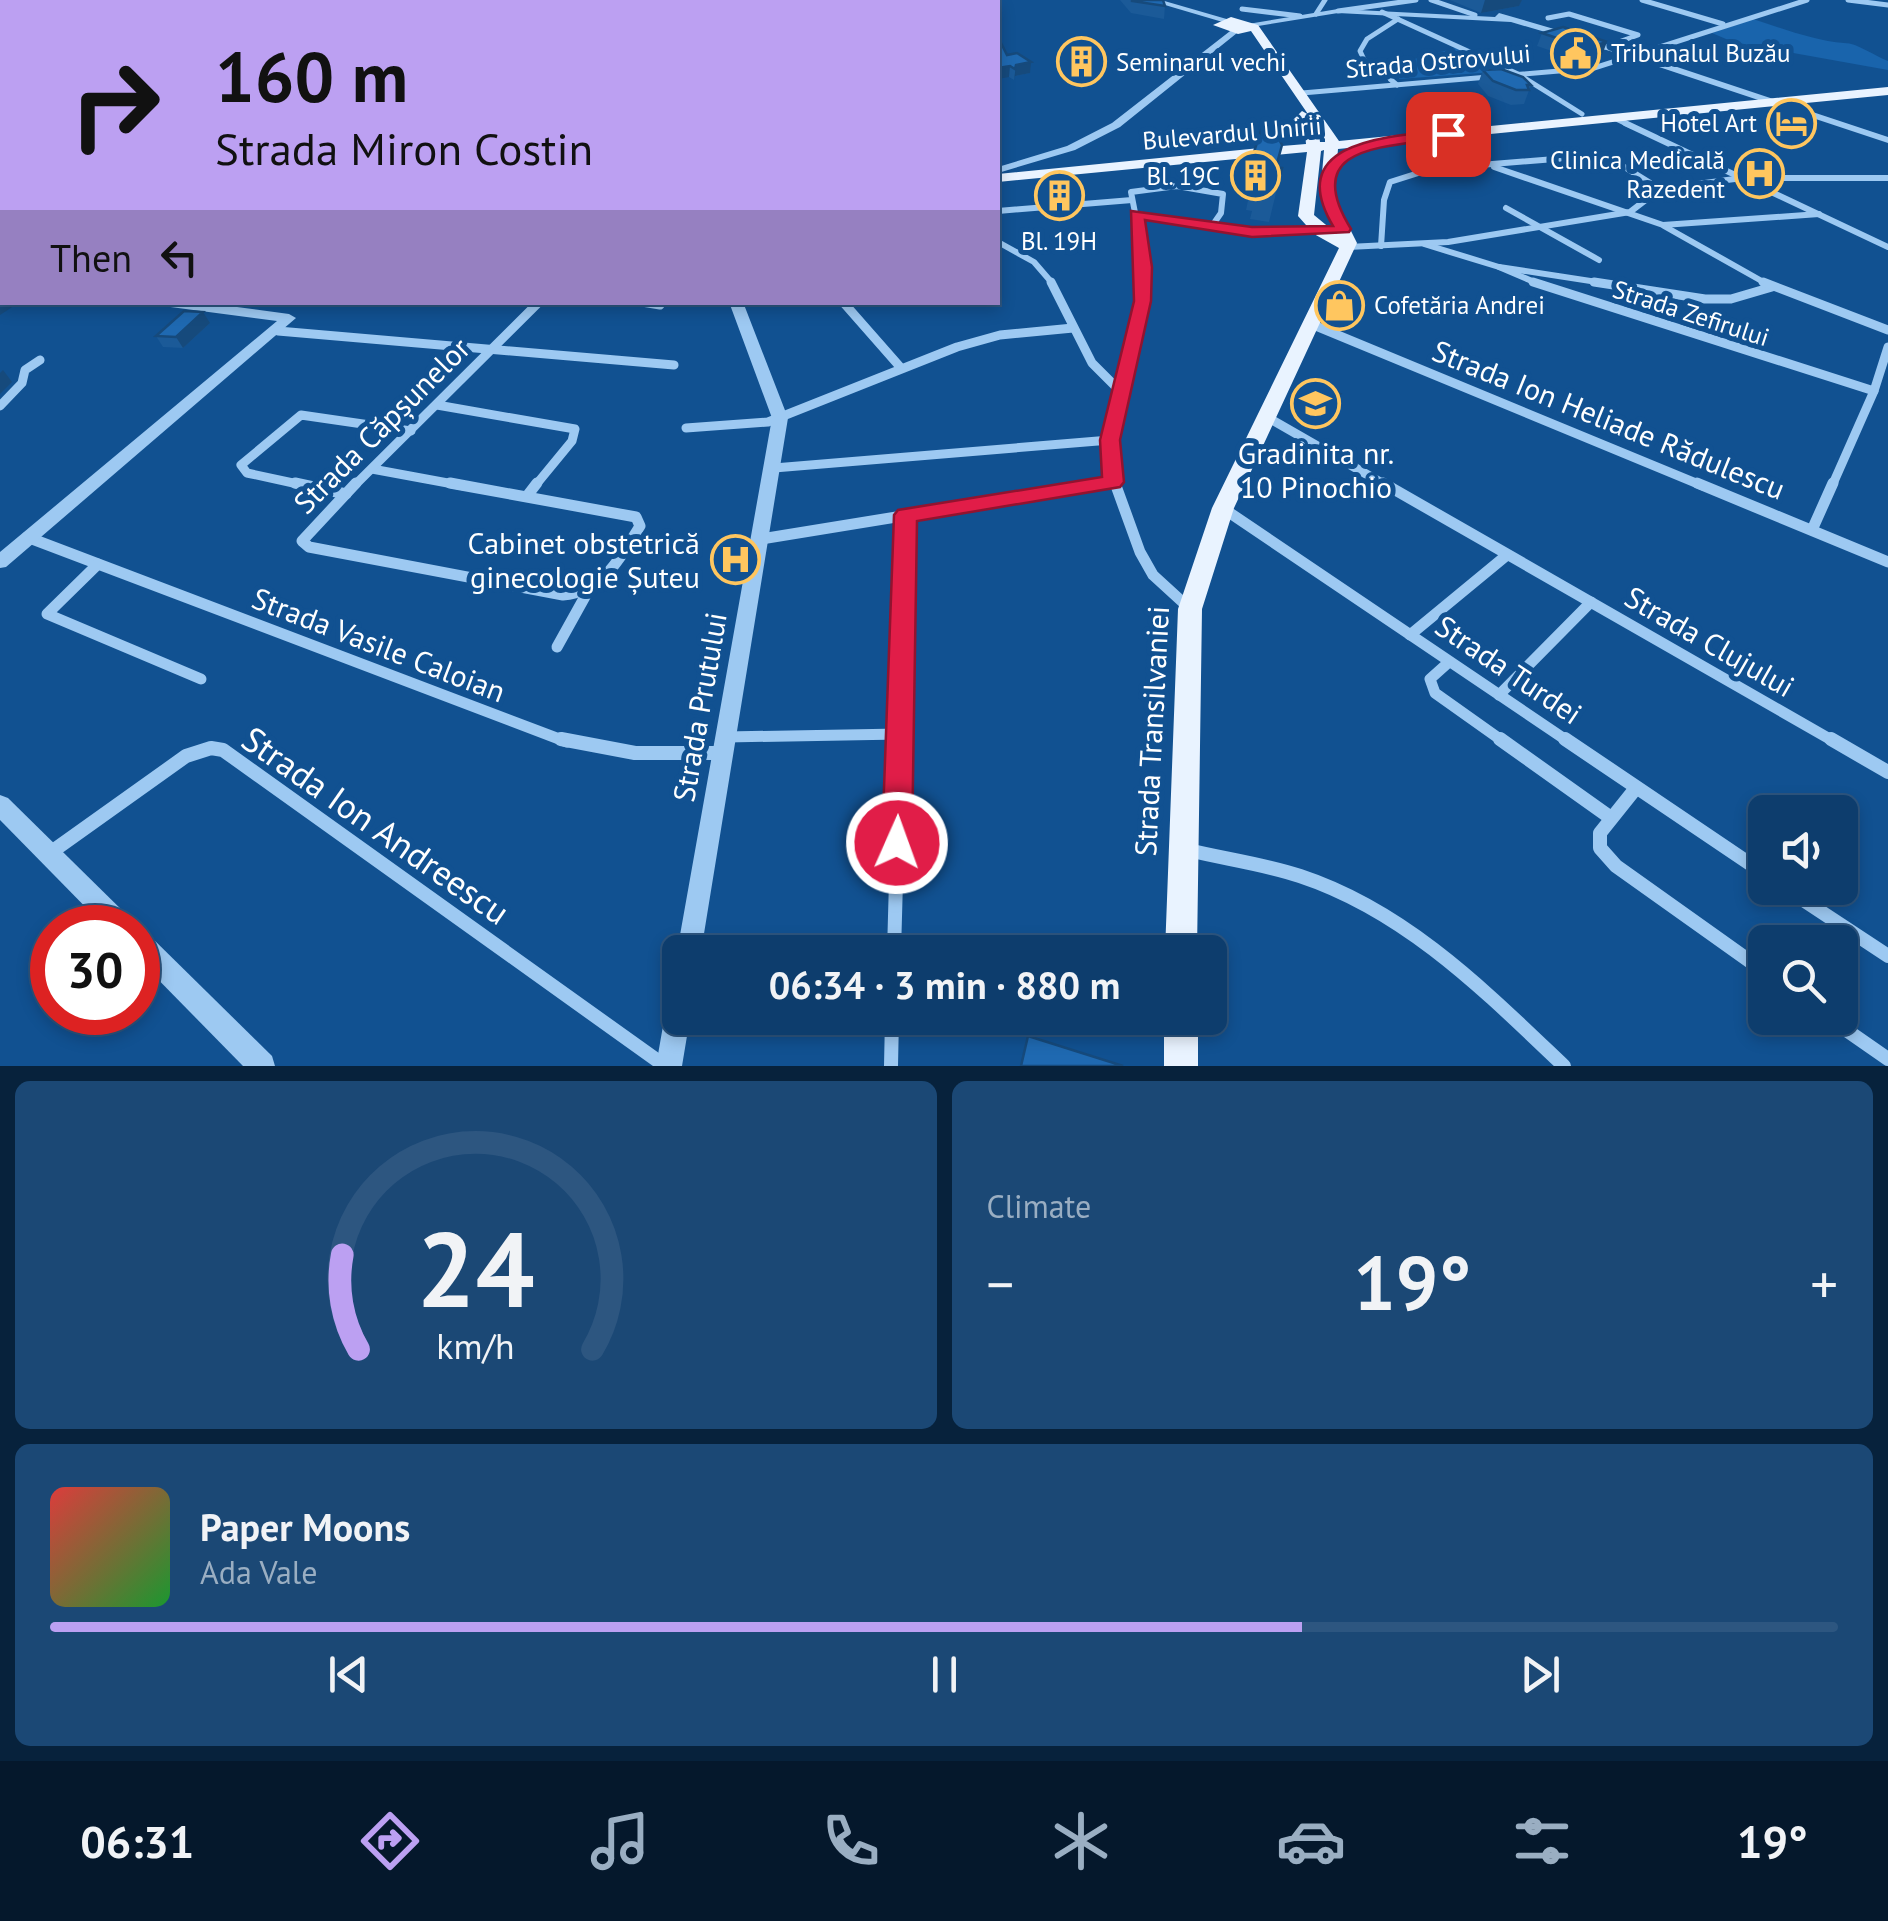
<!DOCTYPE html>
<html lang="en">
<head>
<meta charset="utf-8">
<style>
	:root { --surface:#0d3d6d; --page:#1b4875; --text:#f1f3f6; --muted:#9aaec2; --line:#2d5680; --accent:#bca0f2 }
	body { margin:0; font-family:"PT Sans",sans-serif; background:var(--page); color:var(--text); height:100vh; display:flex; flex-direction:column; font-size:38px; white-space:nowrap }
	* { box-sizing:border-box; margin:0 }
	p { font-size:32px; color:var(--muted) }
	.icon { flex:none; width:55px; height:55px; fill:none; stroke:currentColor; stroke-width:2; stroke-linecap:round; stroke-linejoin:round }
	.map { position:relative; height:1066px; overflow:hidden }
	.sheet { display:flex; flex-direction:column; gap:15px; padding:15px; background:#07223c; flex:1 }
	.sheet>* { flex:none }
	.hud { position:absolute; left:0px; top:0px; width:1000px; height:305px; box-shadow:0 5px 15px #0003,0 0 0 2px var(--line); background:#bca0f2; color:#111; overflow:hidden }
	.tools { position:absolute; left:1748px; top:795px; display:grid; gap:20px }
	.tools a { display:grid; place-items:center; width:110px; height:110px; border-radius:15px; background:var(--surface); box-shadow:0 5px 15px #0003,0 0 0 2px var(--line); font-size:50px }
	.speed { position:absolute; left:30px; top:905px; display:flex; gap:20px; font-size:50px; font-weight:700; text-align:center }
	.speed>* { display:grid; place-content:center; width:130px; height:130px; border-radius:50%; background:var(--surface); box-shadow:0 5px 15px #0003,0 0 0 2px var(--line); line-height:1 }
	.speed .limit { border:15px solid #d22; background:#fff; color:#111 }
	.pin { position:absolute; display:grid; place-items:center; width:85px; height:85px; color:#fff; margin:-42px; border-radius:20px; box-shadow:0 5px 15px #0006 }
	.me { position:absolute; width:110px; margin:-55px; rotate:2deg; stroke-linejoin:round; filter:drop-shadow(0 0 8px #0008) }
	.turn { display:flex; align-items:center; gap:35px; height:210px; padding:0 50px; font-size:45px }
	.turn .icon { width:130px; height:130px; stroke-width:2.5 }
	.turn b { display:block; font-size:70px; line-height:85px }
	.then { display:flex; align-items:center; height:95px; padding:0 50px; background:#0003; gap:20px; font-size:38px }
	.big { font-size:75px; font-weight:700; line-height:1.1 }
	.sheet .card { flex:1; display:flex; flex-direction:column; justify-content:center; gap:15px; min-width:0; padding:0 35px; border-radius:15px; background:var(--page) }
	.sheet .dial { align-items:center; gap:0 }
	.dial svg { height:260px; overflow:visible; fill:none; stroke:var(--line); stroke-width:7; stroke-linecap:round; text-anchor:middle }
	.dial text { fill:var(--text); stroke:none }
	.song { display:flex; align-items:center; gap:30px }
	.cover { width:120px; height:120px; border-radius:15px; background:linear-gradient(135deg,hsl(0 70% 55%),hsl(130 70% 35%)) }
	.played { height:10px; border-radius:5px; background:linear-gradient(90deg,var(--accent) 70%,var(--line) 70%) }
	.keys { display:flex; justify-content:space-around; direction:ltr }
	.heat { display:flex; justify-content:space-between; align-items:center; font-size:55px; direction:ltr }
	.sheet .tiles { flex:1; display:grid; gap:15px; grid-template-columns:1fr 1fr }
	.card:last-child { grid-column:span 2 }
	.trip { position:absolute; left:662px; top:935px; width:565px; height:100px; border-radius:15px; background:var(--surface); box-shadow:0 5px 15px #0003,0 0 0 2px var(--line); font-weight:700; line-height:100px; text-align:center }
	.menu { display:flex; height:160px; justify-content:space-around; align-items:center; background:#05182c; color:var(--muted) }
	.menu .icon { width:70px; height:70px }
	.menu .active { color:var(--accent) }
	.menu b { font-size:45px; color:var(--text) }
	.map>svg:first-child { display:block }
</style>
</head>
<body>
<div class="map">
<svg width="1888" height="1066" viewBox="0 0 1888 1066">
	<rect width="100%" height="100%" fill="#115191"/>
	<g fill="#1964ac">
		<path d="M 1753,19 C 1784,29 1815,41 1844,43 C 1858,43 1874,56 1888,61 L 1888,70 L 1733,42 L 1712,33 Z"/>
		<path d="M 1459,47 L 1507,71 L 1399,79 L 1399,73 L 1385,67 Z"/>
	</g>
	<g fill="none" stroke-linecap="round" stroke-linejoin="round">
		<g stroke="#9dc9f2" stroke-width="5">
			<path d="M 801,0 L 813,2"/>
			<path d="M 1431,0 L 1475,15"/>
			<path d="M 1642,0 L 1723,24"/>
			<path d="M 1848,0 L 1888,5"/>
			<path d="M 266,2 L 271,0"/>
			<path d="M 874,2 L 879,0"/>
			<path d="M 1242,9 L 1300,16"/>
			<path d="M 1338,11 L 1416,0"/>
			<path d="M 1382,12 L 1518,74 L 1582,114"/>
			<path d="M 1316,14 L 1325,0"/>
			<path d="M 1548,18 L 1569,14 L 1638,35 L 1605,47"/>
			<path d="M 1397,85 L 1390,79 L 1395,74 L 1366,64 L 1360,51 L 1367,39 L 1398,19"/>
			<path d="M 1302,93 L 1594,68 L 1807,0"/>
			<path d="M 1614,118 L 1631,126"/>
		</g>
		<g stroke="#9dc9f2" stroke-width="6">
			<path d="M 1625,123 L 1888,247"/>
			<path d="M 1494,167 L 1663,225 L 1819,214"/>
			<path d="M 1506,208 L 1599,260"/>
			<path d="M 998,211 L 1132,200"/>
			<path d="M 1136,214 L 1253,232 L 1320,231"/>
			<path d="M 1664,226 L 1767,284"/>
			<path d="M 998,242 L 1034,262 L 1053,284"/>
			<path d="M 1424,244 L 1499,267 L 1610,284"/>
			<path d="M 1381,246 L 1384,200 L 1390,182 L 1431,169 L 1605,155 L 1660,189 L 1742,178 L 1888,178"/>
			<path d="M 1348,247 L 1448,242 L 1630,212 L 1660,189"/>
			<path d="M 1499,267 L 1539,284"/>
			<path d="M 1143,284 L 1142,249 L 1131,192 L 1177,186 L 1223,194 L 1221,213 L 1212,226"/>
		</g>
		<g stroke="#9dc9f2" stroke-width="9">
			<path d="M 1051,282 L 1092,363 L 1119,390"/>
			<path d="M 1533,282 L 1874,391"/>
			<path d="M 1594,282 L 1705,299 L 1731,299 L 1772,287"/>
			<path d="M 1763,282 L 1888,330"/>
			<path d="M 642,302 L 660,305"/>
			<path d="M 843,302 L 901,368"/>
			<path d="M 1311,324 L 1703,486"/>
			<path d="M 278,331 L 674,365"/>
			<path d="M 437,405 L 575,429 L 572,441 L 535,486"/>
			<path d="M 0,406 L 22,383 L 25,370 L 40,360"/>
			<path d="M 1267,417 L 1387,486"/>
			<path d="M 686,428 L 768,422 L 957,347 L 1000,335 L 1073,328"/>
			<path d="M 774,468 L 1110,440"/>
			<path d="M 372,469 L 464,486"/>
			<path d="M 307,486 L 247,473 L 241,465 L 301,415 L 411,431"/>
			<path d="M 354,486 L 539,302"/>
			<path d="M 1090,486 L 1113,482"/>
			<path d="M 1116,486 C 1096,429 1128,357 1143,301 L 1143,282"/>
			<path d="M 1832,486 L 1874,391 L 1888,347"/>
		</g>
		<g stroke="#9dc9f2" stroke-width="11">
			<path d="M 295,483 L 346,494"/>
			<path d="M 356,483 L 302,541 L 309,547 L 563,595 C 603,592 621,557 640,526 L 636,517 L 450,483"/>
			<path d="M 1115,483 L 1140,552 L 1153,575 L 1188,607"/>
			<path d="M 1383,483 L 1835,742"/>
			<path d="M 1697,483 L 1888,562"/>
			<path d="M 527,496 L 537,483"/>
			<path d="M 1224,509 L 1569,742"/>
			<path d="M 1812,530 L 1833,483"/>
			<path d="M 27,537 L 567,742"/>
			<path d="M 761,539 L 1105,483"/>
			<path d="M 98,564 L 47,614 L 201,679"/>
			<path d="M 1410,635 L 1507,555"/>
			<path d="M 557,647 L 587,593"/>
			<path d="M 1449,662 L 1430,679 L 1435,693 L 1504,742"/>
			<path d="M 1499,695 L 1591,602"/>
			<path d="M 726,737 L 900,734"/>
			<path d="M 900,742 L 906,515"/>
		</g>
		<g stroke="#9dc9f2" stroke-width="14">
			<path d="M 561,739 L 635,753 L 722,753"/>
			<path d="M 1500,739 L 1611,818"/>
			<path d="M 1565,739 L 1765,874"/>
			<path d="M 1831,739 L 1888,772"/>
			<path d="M 1636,788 L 1600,833 L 1600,848 L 1616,866 L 1765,972"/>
			<path d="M 1188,850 C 1225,859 1264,864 1300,876 C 1406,911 1485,991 1564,1066"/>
			<path d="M 50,853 L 186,756 L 211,748 L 223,750 L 665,1066"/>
			<path d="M 1785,888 L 1888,956"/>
			<path d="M 894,952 L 900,739"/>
			<path d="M 1829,1018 L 1888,1059"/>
			<path d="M 891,1066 L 892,1018"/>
		</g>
		<g fill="#9dc9f2" fill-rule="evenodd">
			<path d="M 1148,0 L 1161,0 L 1230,20 L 1226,23 Z"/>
			<path d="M 1338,9 L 1495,17 L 1499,13 L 1626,50 L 1888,137 L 1888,143 L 1620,54 L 1511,22 L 1338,13 L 1252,27 L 1248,24 Z"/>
			<path d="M 1234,28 L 1237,33 L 1120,127 L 1075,150 L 998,173 L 998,167 L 1067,146 L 1112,123 Z"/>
			<path d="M 157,302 L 199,302 L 289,314 L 296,318 L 6,567 L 0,568 L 0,552 L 277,321 L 163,306 Z"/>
			<path d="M 729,302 L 743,302 L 788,418 L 701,952 L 680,952 L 680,960 L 677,952 L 772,418 Z"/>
			<path d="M 0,795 L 8,798 L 132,920 L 135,928 L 106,928 L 0,820 Z"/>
			<path d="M 138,930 L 147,933 L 272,1056 L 275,1066 L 243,1066 L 138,959 Z"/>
			<path d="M 680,990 L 680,1018 L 690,1018 L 682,1066 L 656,1066 L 667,1003 L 671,994 Z"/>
		</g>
		<path stroke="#cce4fc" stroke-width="20" d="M 712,2 L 716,0"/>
		<g fill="#e9f3ff" fill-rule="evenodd">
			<path d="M 1231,17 L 1258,25 L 1339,141 L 1888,87 L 1888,95 L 1338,149 L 1334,197 L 1357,243 L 1234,508 L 1202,609 L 1197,952 L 1165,952 L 1178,609 L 1212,508 L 1339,248 L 1314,234 L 1298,216 L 1307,152 L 998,182 L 998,174 L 1260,148 L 1259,142 L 1283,130 L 1302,111 L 1309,115 L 1293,136 L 1270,147 L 1306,144 L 1305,134 L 1312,130 L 1319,134 L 1320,142 L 1325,142 L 1325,139 L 1251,31 L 1238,34 L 1213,25 ZM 1324,150 L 1320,197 L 1337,234 L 1314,215 L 1321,151 Z"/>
			<rect x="0" y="188" width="2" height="9"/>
			<rect x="1164" y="1018" width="34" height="48"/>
		</g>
	</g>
	<g fill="#1b5a98">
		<path d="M 1120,0 L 1163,0 L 1165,6 L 1164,19 L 1131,13 Z"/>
		<path d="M 1450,0 L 1522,0 L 1519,6 L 1481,13 Z"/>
		<path d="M 1563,27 L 1602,55 L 1581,61 L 1537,46 L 1542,33 Z"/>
		<path d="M 1007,55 L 1030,73 L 1015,76 L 1014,80 L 1009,77 Z"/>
		<path d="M 1483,70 L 1531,85 L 1524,104 L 1511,105 L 1488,96 L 1478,84 Z"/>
		<path d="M 1261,130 L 1277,168 L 1282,168 L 1269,222 L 1250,219 L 1252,211 L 1246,210 L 1250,191 L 1246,191 L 1254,152 Z"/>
		<path d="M 210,323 L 183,348 L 163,347 L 156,336 Z"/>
		<path d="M 1300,388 L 1336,406 L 1326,414 L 1297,399 Z"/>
	</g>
	<g fill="#164a7c">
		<path d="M 1485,0 L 1522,0 L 1519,6 L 1481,13 Z"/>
		<path d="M 1607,42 L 1602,55 L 1581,61 L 1586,48 Z"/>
		<path d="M 1031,62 L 1030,73 L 1015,76 L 1014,80 L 1016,65 Z"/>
		<path d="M 1010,66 L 1009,77 L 998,79 L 998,68 Z"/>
		<path d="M 2,281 L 2,302 L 20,302 L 0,315 L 0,282 Z"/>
		<path d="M 203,312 L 210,323 L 183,348 L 176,337 Z"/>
		<path d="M 3,370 L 12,382 L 0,394 L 0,373 Z"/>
		<path d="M 1340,394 L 1336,406 L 1326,414 L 1330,402 Z"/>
	</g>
	<g fill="#1f69b1" stroke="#164a7c" stroke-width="2.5">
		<path d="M 411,0 L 462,0 L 472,2 L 404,2 Z"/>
		<path d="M 1132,0 L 1163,0 L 1165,6 L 1132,1 Z"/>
		<path d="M 1563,27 L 1607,42 L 1586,48 L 1542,33 Z"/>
		<path d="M 998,41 L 1000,41 L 1007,55 L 1017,53 L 1031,62 L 1016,65 L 1015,69 L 1010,66 L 998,68 Z"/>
		<path d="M 1501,69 L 1523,77 L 1531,85 L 1527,85 L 1529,90 L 1516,90 L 1493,81 L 1483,70 Z"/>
		<path d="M 1261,130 L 1278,137 L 1282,145 L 1276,167 L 1282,168 L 1278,182 L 1259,179 L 1261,171 L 1255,170 L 1260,153 L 1254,152 Z"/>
		<path d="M 2,220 L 2,281 L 0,282 L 0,221 Z"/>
		<path d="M 184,311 L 203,312 L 176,337 L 156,336 Z"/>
		<path d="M 1311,380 L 1340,394 L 1330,402 L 1300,388 Z"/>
		<path d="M 1028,1036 L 1123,1066 L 1021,1066 Z"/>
	</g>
	<path fill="#e11d48" stroke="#92132f" stroke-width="2.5" d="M 1448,130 L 1453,132 L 1453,137 C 1395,148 1296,140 1351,229 L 1349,232 L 1252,237 L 1145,220 L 1152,267 L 1151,301 L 1120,440 L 1124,482 L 1120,487 L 917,521 L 912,843 L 907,853 L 897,857 L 886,853 L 882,843 L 894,515 L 898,510 L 1102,477 L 1100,440 L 1134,301 L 1131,211 L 1252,227 L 1333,226 C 1282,140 1391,136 1448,130 Z"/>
	<defs>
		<symbol id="civic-ring" viewBox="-11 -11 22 22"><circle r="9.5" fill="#115191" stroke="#ffc65f" stroke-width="1.5"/><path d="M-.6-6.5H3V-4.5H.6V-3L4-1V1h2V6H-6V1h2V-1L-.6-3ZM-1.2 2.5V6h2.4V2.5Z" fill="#ffc65f"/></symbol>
		<symbol id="building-ring" viewBox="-11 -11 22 22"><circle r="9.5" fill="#115191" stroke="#ffc65f" stroke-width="1.5"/><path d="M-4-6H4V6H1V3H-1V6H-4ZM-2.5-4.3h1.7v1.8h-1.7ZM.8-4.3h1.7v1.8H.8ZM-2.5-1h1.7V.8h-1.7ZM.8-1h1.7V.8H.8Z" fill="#ffc65f"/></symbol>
		<symbol id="hotel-ring" viewBox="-11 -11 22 22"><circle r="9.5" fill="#115191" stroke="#ffc65f" stroke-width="1.5"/><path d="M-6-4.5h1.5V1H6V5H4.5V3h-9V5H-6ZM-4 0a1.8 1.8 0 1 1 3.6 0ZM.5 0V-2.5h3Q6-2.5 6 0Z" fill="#ffc65f"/></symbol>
		<symbol id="hospital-ring" viewBox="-11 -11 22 22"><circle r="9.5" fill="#115191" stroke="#ffc65f" stroke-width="1.5"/><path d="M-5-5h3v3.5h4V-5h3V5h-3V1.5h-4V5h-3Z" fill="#ffc65f"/></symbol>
		<symbol id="shop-ring" viewBox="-11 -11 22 22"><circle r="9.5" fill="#115191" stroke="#ffc65f" stroke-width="1.5"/><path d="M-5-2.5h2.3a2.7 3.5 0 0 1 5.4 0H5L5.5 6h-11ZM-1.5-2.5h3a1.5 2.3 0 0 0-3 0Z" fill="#ffc65f"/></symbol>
		<symbol id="school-ring" viewBox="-11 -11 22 22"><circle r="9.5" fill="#115191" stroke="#ffc65f" stroke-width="1.5"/><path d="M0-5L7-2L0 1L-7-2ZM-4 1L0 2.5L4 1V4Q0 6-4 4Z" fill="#ffc65f"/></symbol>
	</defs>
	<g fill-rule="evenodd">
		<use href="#civic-ring" x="1548" y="26" width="55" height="55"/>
		<use href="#building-ring" x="1054" y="34" width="55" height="55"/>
		<use href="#hotel-ring" x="1764" y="96" width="55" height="55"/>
		<use href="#hospital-ring" x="1732" y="146" width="55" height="55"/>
		<use href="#building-ring" x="1228" y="148" width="55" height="55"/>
		<use href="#building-ring" x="1032" y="168" width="55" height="55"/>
		<use href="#shop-ring" x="1312" y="278" width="55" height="55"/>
		<use href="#school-ring" x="1288" y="376" width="55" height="55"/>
		<use href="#hospital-ring" x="708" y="532" width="55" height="55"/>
	</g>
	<g text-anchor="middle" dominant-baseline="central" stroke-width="10" stroke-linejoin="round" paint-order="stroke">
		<g font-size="25" fill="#fff" stroke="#115191" text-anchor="start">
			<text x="1611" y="53">Tribunalul Buzău</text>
			<text x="1116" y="62">Seminarul vechi</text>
			<text x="1757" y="123" text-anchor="end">Hotel Art</text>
			<text x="1725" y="160" text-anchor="end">Clinica Medicală<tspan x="1725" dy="29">Razedent</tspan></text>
			<text x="1220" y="176" text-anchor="end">Bl. 19C</text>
			<text x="1059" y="241" text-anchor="middle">Bl. 19H</text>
			<text x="1374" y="305">Cofetăria Andrei</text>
		</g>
		<g font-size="25" fill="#fff" stroke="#115191">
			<text transform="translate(1438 61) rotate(-5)">Strada Ostrovului</text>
			<text transform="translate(1232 133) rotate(-5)">Bulevardul Unirii</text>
			<text transform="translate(1691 313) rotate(18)">Strada Zefirului</text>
		</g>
		<g font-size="30" fill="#fff" stroke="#115191">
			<text transform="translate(1609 419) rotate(22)">Strada Ion Heliade Rădulescu</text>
			<text transform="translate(381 425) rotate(-45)">Strada Căpșunelor</text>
			<text transform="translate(1710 641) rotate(30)">Strada Clujului</text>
			<text transform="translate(379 644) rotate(21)">Strada Vasile Caloian</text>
			<text transform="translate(1509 669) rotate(34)">Strada Turdei</text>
			<text transform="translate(699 707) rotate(-80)">Strada Prutului</text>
			<text transform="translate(1151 731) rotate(-87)">Strada Transilvaniei</text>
		</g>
		<g font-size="30" fill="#fff" stroke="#115191">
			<text x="1316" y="452">Gradinita nr.<tspan x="1316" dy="34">10 Pinochio</tspan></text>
			<text x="700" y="542" text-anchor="end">Cabinet obstetrică<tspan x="700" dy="34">ginecologie Șuteu</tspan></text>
		</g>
		<g font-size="35" fill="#fff" stroke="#115191">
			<text transform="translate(376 825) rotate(35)">Strada Ion Andreescu</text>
		</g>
	</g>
</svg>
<div class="tools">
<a><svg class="icon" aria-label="sound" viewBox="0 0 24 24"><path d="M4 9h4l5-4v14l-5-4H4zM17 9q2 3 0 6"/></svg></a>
<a><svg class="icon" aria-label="search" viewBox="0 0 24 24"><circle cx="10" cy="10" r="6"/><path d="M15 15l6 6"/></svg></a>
</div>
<div class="speed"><div class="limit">30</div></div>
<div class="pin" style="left:1448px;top:134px;background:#d93025"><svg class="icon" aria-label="arrive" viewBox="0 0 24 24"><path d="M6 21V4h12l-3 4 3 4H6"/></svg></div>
<svg class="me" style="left:897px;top:843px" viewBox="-20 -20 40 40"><circle r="17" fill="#e11d48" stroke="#fff" stroke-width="3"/><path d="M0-11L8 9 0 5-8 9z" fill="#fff"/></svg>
<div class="trip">06:34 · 3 min · 880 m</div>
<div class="hud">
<div class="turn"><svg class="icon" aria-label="right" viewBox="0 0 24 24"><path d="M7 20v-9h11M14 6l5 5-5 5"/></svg><div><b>160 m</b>Strada Miron Costin</div></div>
<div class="then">Then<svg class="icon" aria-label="left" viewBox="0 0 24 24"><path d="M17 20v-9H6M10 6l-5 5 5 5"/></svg></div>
</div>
</div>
<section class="sheet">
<div class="tiles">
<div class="card dial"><svg viewBox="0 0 100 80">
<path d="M14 69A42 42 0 1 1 86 69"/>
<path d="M14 69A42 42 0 0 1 9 40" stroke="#bca0f2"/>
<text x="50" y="56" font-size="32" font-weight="700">24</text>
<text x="50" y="72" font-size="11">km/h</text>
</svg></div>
<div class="card"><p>Climate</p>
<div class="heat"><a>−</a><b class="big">19°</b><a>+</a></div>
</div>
<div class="card">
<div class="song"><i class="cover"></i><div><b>Paper Moons</b><p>Ada Vale</p></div></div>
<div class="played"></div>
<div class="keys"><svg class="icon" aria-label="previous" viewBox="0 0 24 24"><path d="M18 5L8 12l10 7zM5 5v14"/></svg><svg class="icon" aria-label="pause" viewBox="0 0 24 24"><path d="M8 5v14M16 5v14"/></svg><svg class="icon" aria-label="next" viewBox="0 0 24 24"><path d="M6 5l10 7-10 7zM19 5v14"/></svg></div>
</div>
</div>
</section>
<nav class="menu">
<b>06:31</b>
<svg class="icon active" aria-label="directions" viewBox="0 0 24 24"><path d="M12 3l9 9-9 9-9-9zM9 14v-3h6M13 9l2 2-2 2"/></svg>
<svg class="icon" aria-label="music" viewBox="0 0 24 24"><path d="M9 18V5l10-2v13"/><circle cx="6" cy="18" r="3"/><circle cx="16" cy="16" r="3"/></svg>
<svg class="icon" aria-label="phone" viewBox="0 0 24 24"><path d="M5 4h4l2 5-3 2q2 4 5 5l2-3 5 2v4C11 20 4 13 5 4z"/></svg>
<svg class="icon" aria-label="climate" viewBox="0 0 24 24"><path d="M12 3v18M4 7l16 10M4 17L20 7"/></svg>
<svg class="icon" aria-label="car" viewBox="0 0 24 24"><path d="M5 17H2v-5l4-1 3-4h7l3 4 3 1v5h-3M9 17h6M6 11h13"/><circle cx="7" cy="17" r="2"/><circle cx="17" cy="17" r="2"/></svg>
<svg class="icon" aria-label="filters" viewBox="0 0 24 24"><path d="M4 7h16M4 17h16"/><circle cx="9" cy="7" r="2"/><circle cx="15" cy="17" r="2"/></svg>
<b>19°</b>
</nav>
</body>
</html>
